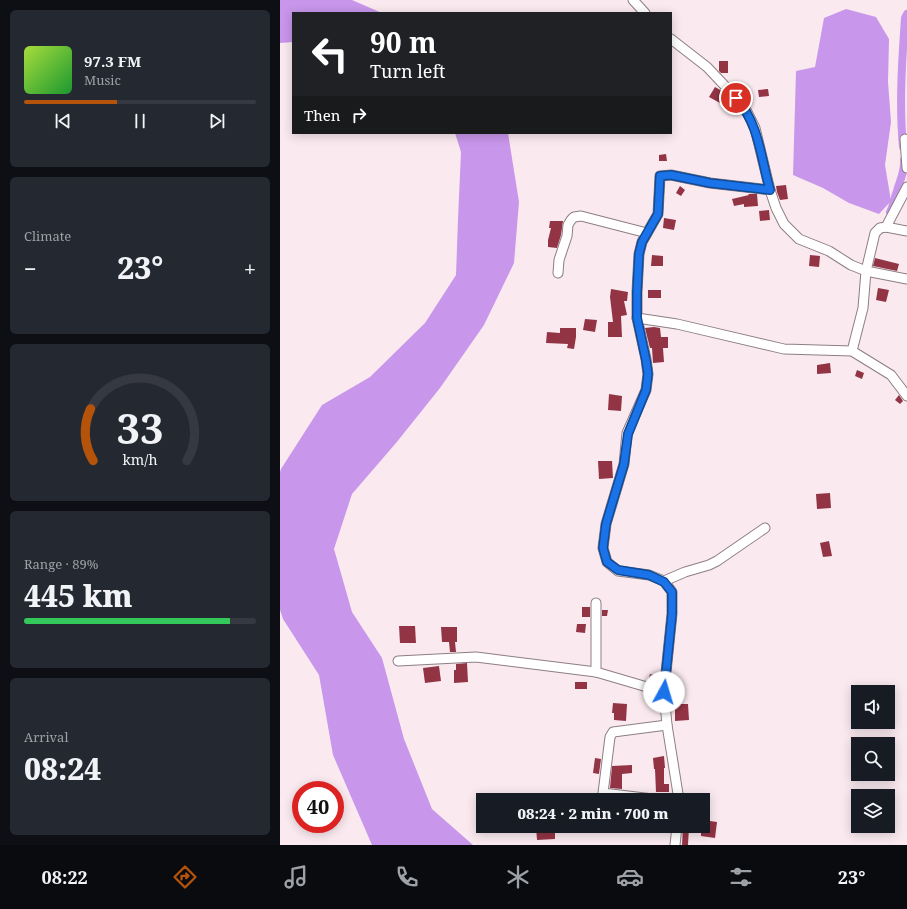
<!DOCTYPE html>
<html lang="en">
<head>
<meta charset="utf-8">
<style>
	:root { --surface:#171b24; --page:#242831; --text:#f1f3f6; --muted:#9ea1a6; --line:#363941; --accent:#b45309 }
	body { margin:0; font-family:"Noto Serif",serif; background:var(--page); color:var(--text); height:100vh; display:flex; flex-direction:column; font-size:15px; white-space:nowrap }
	* { box-sizing:border-box; margin:0 }
	p { font-size:13px; color:var(--muted) }
	.icon { flex:none; width:22px; height:22px; fill:none; stroke:currentColor; stroke-width:2; stroke-linecap:round; stroke-linejoin:round }
	.map { position:relative; flex:1; overflow:hidden }
	.panel { display:flex; flex-direction:column; gap:10px; padding:10px; background:#0d0f14; width:280px }
	.panel>* { flex:none }
	.top-card { position:absolute; left:12px; top:12px; width:380px; height:122px; border-radius:0px; box-shadow:0 2px 10px #0003; background:#202124; color:#fff; overflow:hidden }
	.buttons { position:absolute; left:571px; top:685px; display:grid; gap:8px }
	.buttons a { display:grid; place-items:center; width:44px; height:44px; border-radius:0px; background:var(--surface); box-shadow:0 2px 10px #0003; font-size:20px }
	.speed { position:absolute; left:12px; top:781px; display:flex; gap:8px; font-size:20px; font-weight:700; text-align:center }
	.speed>* { display:grid; place-content:center; width:52px; height:52px; border-radius:50%; background:var(--surface); box-shadow:0 2px 10px #0003; line-height:1 }
	.speed .limit { border:6px solid #d22; background:#fff; color:#111 }
	.pin { position:absolute; display:grid; place-items:center; width:34px; height:34px; color:#fff; margin:-17px; border:2px solid #fff; border-radius:50%; box-shadow:0 1px 4px #0007 }
	.me { position:absolute; width:44px; margin:-22px; rotate:6deg; stroke-linejoin:round; filter:drop-shadow(0 0 3px #0008) }
	.turn { display:flex; align-items:center; gap:14px; height:84px; padding:0 12px; font-size:18px }
	.turn .icon { width:52px; height:52px; stroke-width:2.5 }
	.turn b { display:block; font-size:28px; line-height:34px }
	.then { display:flex; align-items:center; height:38px; padding:0 12px; background:#0003; gap:8px; font-size:15px }
	.big { font-size:30px; font-weight:800; line-height:1.1 }
	.panel .card { flex:1; display:flex; flex-direction:column; justify-content:center; gap:6px; min-width:0; padding:0 14px; border-radius:6px; background:var(--page) }
	.panel .dial { align-items:center; gap:0 }
	.dial svg { height:104px; overflow:visible; fill:none; stroke:var(--line); stroke-width:7; stroke-linecap:round; text-anchor:middle }
	.dial text { fill:var(--text); stroke:none }
	.song { display:flex; align-items:center; gap:12px }
	.cover { width:48px; height:48px; border-radius:6px; background:linear-gradient(135deg,hsl(80 70% 55%),hsl(130 70% 35%)) }
	.played { height:4px; border-radius:2px; background:linear-gradient(90deg,var(--accent) 40%,var(--line) 40%) }
	.keys { display:flex; justify-content:space-around; direction:ltr }
	.heat { display:flex; justify-content:space-between; align-items:center; font-size:22px; direction:ltr }
	.charge { height:6px; border-radius:3px; background:linear-gradient(90deg,#34c759 89%,var(--line) 0) }
	.trip { position:absolute; left:196px; top:793px; width:234px; height:40px; border-radius:0px; background:var(--surface); box-shadow:0 2px 10px #0003; font-weight:800; line-height:40px; text-align:center }
	.tabs { display:flex; height:64px; justify-content:space-around; align-items:center; background:#090b0e; color:var(--muted) }
	.tabs .icon { width:28px; height:28px }
	.tabs .active { color:var(--accent) }
	.tabs b { font-size:18px; color:var(--text) }
	main { display:flex; flex:1; min-height:0 }
	.map>svg:first-child { display:block }
</style>
</head>
<body>
<main>
<section class="panel">
<div class="card">
<div class="song"><i class="cover"></i><div><b>97.3 FM</b><p>Music</p></div></div>
<div class="played"></div>
<div class="keys"><svg class="icon" aria-label="previous" viewBox="0 0 24 24"><path d="M18 5L8 12l10 7zM5 5v14"/></svg><svg class="icon" aria-label="pause" viewBox="0 0 24 24"><path d="M8 5v14M16 5v14"/></svg><svg class="icon" aria-label="next" viewBox="0 0 24 24"><path d="M6 5l10 7-10 7zM19 5v14"/></svg></div>
</div>
<div class="card"><p>Climate</p>
<div class="heat"><a>−</a><b class="big">23°</b><a>+</a></div>
</div>
<div class="card dial"><svg viewBox="0 0 100 80">
<path d="M14 69A42 42 0 1 1 86 69"/>
<path d="M14 69A42 42 0 0 1 12 29" stroke="#b45309"/>
<text x="50" y="56" font-size="32" font-weight="700">33</text>
<text x="50" y="72" font-size="11">km/h</text>
</svg></div>
<div class="card"><p>Range · 89%</p><b class="big">445 km</b><div class="charge"></div></div>
<div class="card"><p>Arrival</p><b class="big">08:24</b></div>
</section>
<div class="map">
<svg width="627" height="845" viewBox="0 0 627 845">
	<rect width="100%" height="100%" fill="#faeaf0"/>
	<g fill="#c896ea">
		<path d="M 0,0 L 72,0 L 102,13 L 13,13 L 13,42 L 0,43 Z"/>
		<path d="M 566,9 L 596,17 L 609,39 L 608,82 L 611,122 L 605,165 L 611,201 L 599,214 L 569,203 L 543,188 L 513,175 L 516,71 L 535,67 L 544,18 Z"/>
		<path d="M 175,133 L 228,133 L 239,202 L 234,263 L 204,325 L 160,388 L 116,443 L 72,494 L 54,549 L 72,612 L 102,658 L 124,739 L 152,809 L 193,845 L 92,845 L 53,755 L 39,675 L 3,619 L 0,610 L 0,472 L 1,469 L 42,405 L 90,377 L 145,323 L 176,275 L 178,219 L 181,152 Z"/>
	</g>
	<g fill="none" stroke-linecap="round" stroke-linejoin="round">
		<g stroke="#c896ea" stroke-width="8">
			<path d="M 623,147 C 619,104 622,61 625,18 L 627,14"/>
			<path d="M 610,212 C 614,205 614,198 617,191 C 620,180 625,172 624,160"/>
		</g>
	</g>
	<g fill="#933445">
		<path d="M 439,61 L 448,61 L 448,73 L 441,73 L 439,71 Z"/>
		<path d="M 435,87 L 442,91 L 445,94 L 440,103 L 429,97 Z"/>
		<path d="M 488,89 L 489,96 L 479,97 L 478,90 Z"/>
		<path d="M 386,154 L 387,161 L 379,161 L 379,155 Z"/>
		<path d="M 506,185 L 508,199 L 500,200 L 497,192 L 496,186 Z"/>
		<path d="M 400,186 L 405,190 L 401,196 L 396,193 Z"/>
		<path d="M 468,194 L 477,194 L 478,206 L 464,207 L 464,204 L 454,206 L 452,199 L 469,195 Z"/>
		<path d="M 489,210 L 490,220 L 480,221 L 479,211 Z"/>
		<path d="M 384,218 L 396,220 L 394,230 L 383,228 Z"/>
		<path d="M 270,221 L 283,221 L 281,235 L 277,248 L 268,247 L 268,240 L 271,228 L 269,228 Z"/>
		<path d="M 372,255 L 383,256 L 383,266 L 371,266 Z"/>
		<path d="M 530,255 L 540,256 L 539,267 L 529,266 Z"/>
		<path d="M 595,258 L 619,264 L 617,271 L 593,266 Z"/>
		<path d="M 598,288 L 609,290 L 606,302 L 596,300 Z"/>
		<path d="M 331,289 L 348,292 L 347,301 L 344,301 L 347,315 L 341,316 L 342,337 L 328,337 L 328,322 L 333,322 L 330,297 Z"/>
		<rect x="368" y="290" width="13" height="8"/>
		<path d="M 305,319 L 317,320 L 315,332 L 303,330 Z"/>
		<path d="M 374,327 L 380,328 L 381,337 L 388,337 L 388,348 L 383,348 L 384,362 L 373,363 L 372,348 L 370,348 L 365,328 Z"/>
		<path d="M 280,328 L 296,328 L 296,337 L 294,349 L 287,348 L 288,344 L 266,343 L 267,332 L 280,333 Z"/>
		<path d="M 550,363 L 551,373 L 537,374 L 537,365 Z"/>
		<path d="M 577,370 L 584,373 L 582,379 L 575,376 Z"/>
		<path d="M 329,394 L 342,396 L 341,411 L 328,410 Z"/>
		<path d="M 619,395 L 623,401 L 620,404 L 615,400 Z"/>
		<path d="M 318,461 L 332,461 L 333,478 L 319,479 Z"/>
		<path d="M 550,493 L 551,508 L 537,509 L 536,494 Z"/>
		<path d="M 549,541 L 552,556 L 543,557 L 540,543 Z"/>
		<rect x="302" y="607" width="8" height="10"/>
		<path d="M 322,610 L 328,610 L 327,616 L 322,616 Z"/>
		<path d="M 297,624 L 306,624 L 305,633 L 296,632 Z"/>
		<path d="M 119,626 L 135,626 L 136,643 L 120,643 Z"/>
		<path d="M 161,627 L 177,627 L 177,642 L 175,642 L 176,652 L 170,652 L 169,642 L 162,642 Z"/>
		<path d="M 187,663 L 188,682 L 174,683 L 174,670 L 176,670 L 176,664 Z"/>
		<path d="M 159,666 L 161,681 L 145,683 L 143,668 Z"/>
		<path d="M 370,674 L 378,676 L 376,683 L 368,681 Z"/>
		<rect x="295" y="682" width="12" height="7"/>
		<path d="M 333,703 L 347,704 L 346,721 L 334,720 L 334,713 L 332,713 Z"/>
		<path d="M 395,704 L 408,704 L 409,720 L 395,721 Z"/>
		<path d="M 384,756 L 385,768 L 384,768 L 384,784 L 389,784 L 389,792 L 376,792 L 375,769 L 374,769 L 373,758 Z"/>
		<path d="M 315,758 L 321,759 L 319,774 L 313,773 Z"/>
		<path d="M 352,765 L 352,773 L 342,774 L 342,789 L 330,788 L 332,766 Z"/>
		<path d="M 423,820 L 437,822 L 435,838 L 421,836 L 421,832 L 409,827 L 408,845 L 402,845 L 403,826 L 423,826 Z"/>
		<path d="M 275,826 L 275,839 L 257,840 L 256,827 Z"/>
	</g>
	<g fill="none" stroke-linecap="round" stroke-linejoin="round">
		<defs>
			<g id="minor">
				<path d="M 353,0 L 365,13"/>
				<path d="M 391,39 L 427,67 L 464,106 L 475,128 L 490,190 L 496,208 L 504,224 L 519,239 L 549,251 L 571,265 L 586,271 L 627,279"/>
				<path d="M 625,139 L 627,168"/>
				<path d="M 606,227 L 627,187"/>
				<path d="M 278,273 L 279,260 L 287,236 L 288,225 L 291,220 L 294,217 L 301,216 L 367,233"/>
				<path d="M 357,318 L 397,324 L 504,349 L 572,351 L 611,375 L 627,396"/>
				<path d="M 572,351 L 583,308 L 586,271 L 595,233 L 600,228 L 606,227 L 627,231"/>
				<path d="M 384,581 L 405,572 L 429,565 L 437,561 L 485,528"/>
				<path d="M 316,603 L 316,672"/>
				<path d="M 118,661 L 196,657 L 316,672 L 384,692"/>
				<path d="M 387,725 L 333,732 L 330,737 L 323,793 L 381,800 L 399,799"/>
				<path d="M 399,800 L 387,725 L 384,692 L 392,614 L 392,592 L 384,581 L 369,575 L 338,571 L 327,562 L 323,548 L 326,524 L 344,464 L 347,433 L 366,390 L 368,374 L 366,359 L 357,318 L 357,292 L 359,254 L 362,242 L 378,214 L 380,176 L 391,175 L 430,183 L 490,190"/>
				<path d="M 395,845 L 397,826"/>
			</g>
		</defs>
		<use href="#minor" stroke="#8d7e84" stroke-width="11"/>
		<use href="#minor" stroke="#fff" stroke-width="9"/>
	</g>
	<g fill="none" stroke-linecap="round" stroke-linejoin="round">
		<defs>
			<path id="route" d="M 384,692 L 392,614 L 392,592 L 384,582 L 369,575 L 338,570 L 327,562 L 323,548 L 326,524 L 344,464 L 348,434 L 366,390 L 368,374 L 366,360 L 357,318 L 357,292 L 359,254 L 362,242 L 378,214 L 380,176 L 391,175 L 430,183 L 490,190 C 481,159 479,123 456,98"/>
		</defs>
		<use href="#route" stroke="#114b97" stroke-width="10"/>
		<use href="#route" stroke="#1a73e8" stroke-width="7"/>
	</g>
</svg>
<div class="buttons">
<a><svg class="icon" aria-label="sound" viewBox="0 0 24 24"><path d="M4 9h4l5-4v14l-5-4H4zM17 9q2 3 0 6"/></svg></a>
<a><svg class="icon" aria-label="search" viewBox="0 0 24 24"><circle cx="10" cy="10" r="6"/><path d="M15 15l6 6"/></svg></a>
<a><svg class="icon" aria-label="layers" viewBox="0 0 24 24"><path d="M12 4l9 5-9 5-9-5zM3 14l9 5 9-5"/></svg></a>
</div>
<div class="speed"><div class="limit">40</div></div>
<div class="pin" style="left:456px;top:98px;background:#d93025"><svg class="icon" aria-label="arrive" viewBox="0 0 24 24"><path d="M6 21V4h12l-3 4 3 4H6"/></svg></div>
<svg class="me" style="left:384px;top:692px" viewBox="-20 -20 40 40"><circle r="19" fill="#fff"/><path d="M0-13L10 11 0 6-10 11z" fill="#1a73e8"/></svg>
<div class="trip">08:24 · 2 min · 700 m</div>
<div class="top-card">
<div class="turn"><svg class="icon" aria-label="left" viewBox="0 0 24 24"><path d="M17 20v-9H6M10 6l-5 5 5 5"/></svg><div><b>90 m</b>Turn left</div></div>
<div class="then">Then<svg class="icon" aria-label="right" viewBox="0 0 24 24"><path d="M7 20v-9h11M14 6l5 5-5 5"/></svg></div>
</div>
</div>
</main>
<nav class="tabs">
<b>08:22</b>
<svg class="icon active" aria-label="directions" viewBox="0 0 24 24"><path d="M12 3l9 9-9 9-9-9zM9 14v-3h6M13 9l2 2-2 2"/></svg>
<svg class="icon" aria-label="music" viewBox="0 0 24 24"><path d="M9 18V5l10-2v13"/><circle cx="6" cy="18" r="3"/><circle cx="16" cy="16" r="3"/></svg>
<svg class="icon" aria-label="phone" viewBox="0 0 24 24"><path d="M5 4h4l2 5-3 2q2 4 5 5l2-3 5 2v4C11 20 4 13 5 4z"/></svg>
<svg class="icon" aria-label="climate" viewBox="0 0 24 24"><path d="M12 3v18M4 7l16 10M4 17L20 7"/></svg>
<svg class="icon" aria-label="car" viewBox="0 0 24 24"><path d="M5 17H2v-5l4-1 3-4h7l3 4 3 1v5h-3M9 17h6M6 11h13"/><circle cx="7" cy="17" r="2"/><circle cx="17" cy="17" r="2"/></svg>
<svg class="icon" aria-label="filters" viewBox="0 0 24 24"><path d="M4 7h16M4 17h16"/><circle cx="9" cy="7" r="2"/><circle cx="15" cy="17" r="2"/></svg>
<b>23°</b>
</nav>
</body>
</html>
